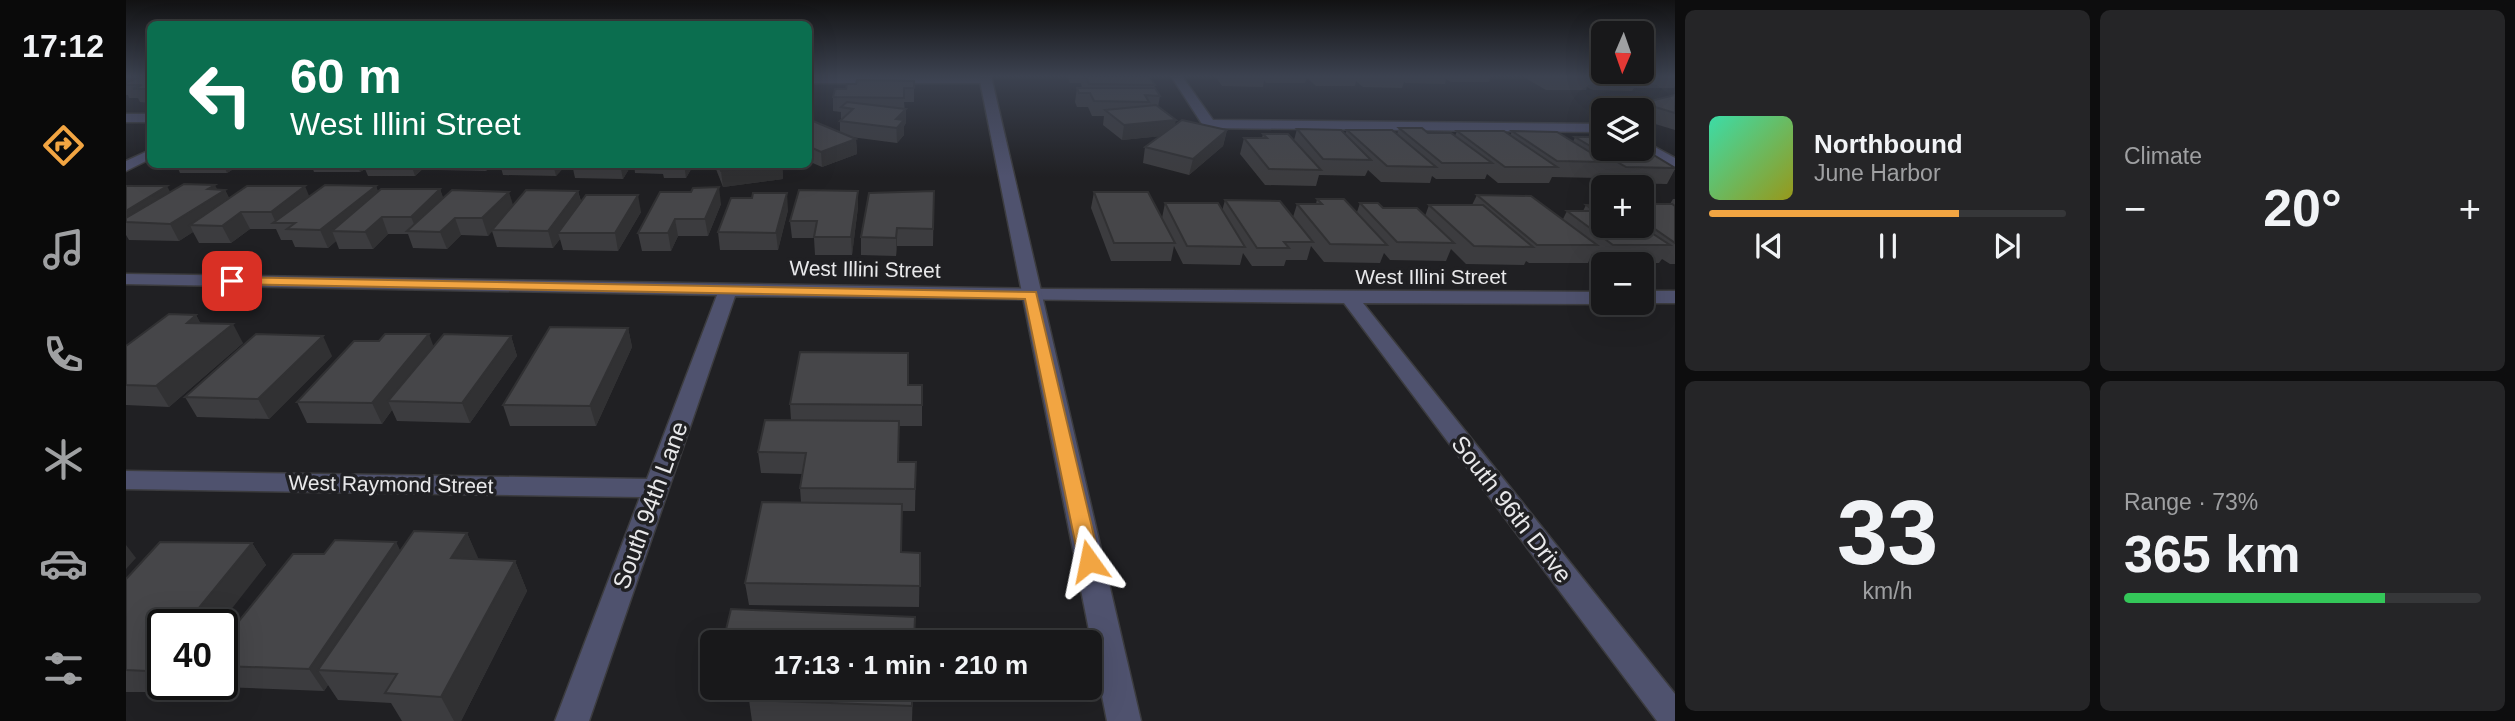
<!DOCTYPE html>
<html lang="en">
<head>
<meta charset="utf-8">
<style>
	:root { --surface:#18181a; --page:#252527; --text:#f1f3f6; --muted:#9fa0a2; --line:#363739; --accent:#f2a542 }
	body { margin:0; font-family:Arial,sans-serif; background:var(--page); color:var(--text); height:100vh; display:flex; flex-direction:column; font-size:26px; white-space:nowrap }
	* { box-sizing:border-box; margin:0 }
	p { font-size:23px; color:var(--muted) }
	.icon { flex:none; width:38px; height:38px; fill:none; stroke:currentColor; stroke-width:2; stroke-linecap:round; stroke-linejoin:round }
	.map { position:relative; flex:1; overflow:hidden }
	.sheet { display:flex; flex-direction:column; gap:10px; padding:10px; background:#0d0d0e; width:840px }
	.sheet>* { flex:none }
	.guide { position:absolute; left:21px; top:21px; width:665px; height:147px; border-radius:10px; box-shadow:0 7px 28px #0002,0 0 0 2px var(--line); background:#0b6e4f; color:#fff; overflow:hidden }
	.needle { width:46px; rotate:182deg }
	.fabs { position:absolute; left:1465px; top:21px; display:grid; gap:14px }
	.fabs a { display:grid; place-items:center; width:63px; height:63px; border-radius:10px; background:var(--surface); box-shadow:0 7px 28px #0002,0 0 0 2px var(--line); font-size:35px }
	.speed { position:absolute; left:21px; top:609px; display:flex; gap:14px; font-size:35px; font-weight:700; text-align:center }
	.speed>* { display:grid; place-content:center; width:91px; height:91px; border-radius:50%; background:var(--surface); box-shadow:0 7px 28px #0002,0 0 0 2px var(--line); line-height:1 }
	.speed .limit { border:4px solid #111; border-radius:10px; background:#fff; color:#111 }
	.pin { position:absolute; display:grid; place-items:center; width:60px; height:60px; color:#fff; margin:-30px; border-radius:14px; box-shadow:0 4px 10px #0006 }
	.me { position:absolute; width:77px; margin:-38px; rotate:348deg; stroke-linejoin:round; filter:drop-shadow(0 0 5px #0008) }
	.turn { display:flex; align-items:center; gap:24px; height:147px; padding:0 28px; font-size:32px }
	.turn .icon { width:91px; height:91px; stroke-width:2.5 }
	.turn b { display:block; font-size:49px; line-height:60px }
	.big { font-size:52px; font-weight:700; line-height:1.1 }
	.sheet .card { flex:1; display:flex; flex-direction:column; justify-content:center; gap:10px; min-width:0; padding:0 24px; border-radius:10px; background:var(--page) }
	.sheet .dial { align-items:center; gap:0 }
	.dial b { font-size:91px; line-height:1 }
	.song { display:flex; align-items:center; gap:21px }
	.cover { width:84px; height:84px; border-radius:10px; background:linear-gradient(135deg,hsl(160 70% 55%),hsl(60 70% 35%)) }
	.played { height:7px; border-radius:4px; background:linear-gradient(90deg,var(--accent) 70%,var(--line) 70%) }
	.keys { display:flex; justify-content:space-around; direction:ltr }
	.heat { display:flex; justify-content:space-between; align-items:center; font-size:38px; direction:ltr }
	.charge { height:10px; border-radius:5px; background:linear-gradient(90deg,#34c759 73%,var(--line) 0) }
	.sheet .tiles { flex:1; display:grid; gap:10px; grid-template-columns:repeat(2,1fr) }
	.trip { position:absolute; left:574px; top:630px; width:402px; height:70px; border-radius:10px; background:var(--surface); box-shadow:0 7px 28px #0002,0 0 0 2px var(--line); font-weight:700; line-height:70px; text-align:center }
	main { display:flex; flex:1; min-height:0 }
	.tab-bar { display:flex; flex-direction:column; width:126px; justify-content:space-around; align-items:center; background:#0a0a0a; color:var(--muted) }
	.tab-bar .icon { width:49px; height:49px }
	.tab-bar .active { color:var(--accent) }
	.tab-bar b { font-size:32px; color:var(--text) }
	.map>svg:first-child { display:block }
</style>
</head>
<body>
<main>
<nav class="tab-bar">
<b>17:12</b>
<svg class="icon active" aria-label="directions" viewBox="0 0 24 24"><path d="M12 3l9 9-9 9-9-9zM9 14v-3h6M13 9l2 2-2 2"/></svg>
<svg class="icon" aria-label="music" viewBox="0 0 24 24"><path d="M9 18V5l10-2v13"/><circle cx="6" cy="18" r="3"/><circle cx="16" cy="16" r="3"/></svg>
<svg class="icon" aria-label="phone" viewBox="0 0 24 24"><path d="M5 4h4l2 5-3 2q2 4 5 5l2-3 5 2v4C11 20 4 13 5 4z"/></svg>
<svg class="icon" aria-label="climate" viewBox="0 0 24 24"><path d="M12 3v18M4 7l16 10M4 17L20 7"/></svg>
<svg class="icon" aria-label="car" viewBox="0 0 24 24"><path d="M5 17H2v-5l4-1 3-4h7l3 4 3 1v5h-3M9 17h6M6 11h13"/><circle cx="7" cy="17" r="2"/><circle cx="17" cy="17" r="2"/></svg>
<svg class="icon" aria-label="filters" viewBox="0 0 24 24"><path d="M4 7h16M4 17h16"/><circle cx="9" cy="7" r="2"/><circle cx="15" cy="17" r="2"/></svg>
</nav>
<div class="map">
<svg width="1549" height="721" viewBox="0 0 1549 721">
	<rect width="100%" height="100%" fill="#202023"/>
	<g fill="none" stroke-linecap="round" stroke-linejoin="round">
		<defs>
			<g id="minor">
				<path d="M 1045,76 L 1056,76 L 1087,120 L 1477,124 L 1477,132 L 1083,128 L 1078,127 Z"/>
				<path d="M 682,77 L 860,77 L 866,80 L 860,83 L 682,83 Z"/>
				<rect x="0" y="114" width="24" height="8"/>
				<path d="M 1516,140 L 1549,158 L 1549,168 L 1514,149 Z"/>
				<path d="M 24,150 L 24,159 L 0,171 L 0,161 Z"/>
				<path d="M 0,274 L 923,289 L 1477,292 L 1477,303 L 1481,303 L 1477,304 L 1237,303 L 1549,694 L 1549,721 L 1531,721 L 1218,303 L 609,296 L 463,721 L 429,721 L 514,497 L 0,489 L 0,471 L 521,479 L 591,295 L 0,284 Z"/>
				<rect x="1516" y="291" width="33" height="12"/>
			</g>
			<path id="tertiary" d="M 853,76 L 865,76 L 1015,721 L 981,721 Z"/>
		</defs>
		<use href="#minor" stroke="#3c3c3f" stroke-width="3"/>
		<use href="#tertiary" stroke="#3c3c3f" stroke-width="3"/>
		<use href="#minor" fill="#4f526e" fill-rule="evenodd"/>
		<use href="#tertiary" fill="#4f526e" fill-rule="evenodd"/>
	</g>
	<g fill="#3c3c3f">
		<path d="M 0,76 L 24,76 L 24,103 L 14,102 L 12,98 L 3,98 L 2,95 L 0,95 Z"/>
		<path d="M 941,76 L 1023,76 L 1029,85 L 1028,88 L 1034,96 L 1032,107 L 1049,125 L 1101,130 L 1097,146 L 1063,175 L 1017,163 L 1019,147 L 1035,136 L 996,140 L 977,125 L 978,116 L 966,116 L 962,107 L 951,107 L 949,102 L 951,88 L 956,88 L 955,83 L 944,83 Z"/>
		<path d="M 1089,76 L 1365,76 L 1363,82 L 1325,82 L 1320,79 L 1319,84 L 1280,83 L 1278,82 L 1276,88 L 1237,87 L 1230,81 L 1229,86 L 1190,86 L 1181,78 L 1179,83 L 1140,83 L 1138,80 L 1137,87 L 1096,86 Z"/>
		<path d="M 1396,76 L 1549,76 L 1549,86 L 1548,88 L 1508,88 L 1506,91 L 1467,90 L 1461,87 L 1460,90 L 1420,90 Z"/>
		<path d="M 788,81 L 788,102 L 778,102 L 780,123 L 778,126 L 778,135 L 771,143 L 725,137 L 730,139 L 731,154 L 696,167 L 682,161 L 682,123 L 714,133 L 714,121 L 715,119 L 715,112 L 707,111 L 707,97 L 720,89 Z"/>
		<path d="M 1549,95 L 1549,130 L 1516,120 L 1516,110 L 1512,110 L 1516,103 Z"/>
		<path d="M 1273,128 L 1329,136 L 1331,131 L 1384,136 L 1386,131 L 1447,142 L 1449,137 L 1468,137 L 1470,132 L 1549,167 L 1549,169 L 1541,184 L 1491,183 L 1474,173 L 1472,178 L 1426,177 L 1423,183 L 1372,183 L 1361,174 L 1359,179 L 1310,179 L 1306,176 L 1304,183 L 1255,182 L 1242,170 L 1239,176 L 1193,175 L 1190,186 L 1139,185 L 1114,154 L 1118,138 L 1136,138 L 1137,134 L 1168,140 L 1171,129 L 1219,134 L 1221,130 L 1271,134 Z"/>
		<path d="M 50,164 L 171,164 L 162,170 L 117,169 L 114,165 L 101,173 L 54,173 Z"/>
		<path d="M 185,164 L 302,164 L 289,176 L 242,176 L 239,169 L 234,172 L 188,172 Z"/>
		<path d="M 310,164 L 367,164 L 360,171 L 312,170 Z"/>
		<path d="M 374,164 L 441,164 L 430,176 L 377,175 Z"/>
		<path d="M 446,164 L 506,164 L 497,179 L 449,178 Z"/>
		<path d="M 508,164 L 568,164 L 560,178 L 538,178 L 537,174 L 509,173 Z"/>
		<path d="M 588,164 L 656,164 L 657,179 L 597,187 Z"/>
		<path d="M 0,186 L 44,192 L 99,190 L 103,198 L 183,196 L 250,186 L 252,192 L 314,189 L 317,198 L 387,206 L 452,191 L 455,201 L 515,212 L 492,251 L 437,250 L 434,239 L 427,248 L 371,247 L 366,231 L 362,236 L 335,235 L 321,249 L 287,248 L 282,234 L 262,234 L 247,249 L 213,249 L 210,241 L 202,248 L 169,247 L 166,240 L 155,240 L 150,229 L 124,229 L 105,243 L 73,243 L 67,232 L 53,241 L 3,240 L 0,235 Z"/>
		<path d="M 808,191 L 807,246 L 771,246 L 770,256 L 735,255 L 735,237 Z"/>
		<path d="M 534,192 L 595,204 L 582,236 L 552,236 L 545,251 L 516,251 L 512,233 Z"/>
		<path d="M 968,192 L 1036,218 L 1039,203 L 1096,211 L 1099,200 L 1167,217 L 1171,204 L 1190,204 L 1191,199 L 1231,212 L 1234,203 L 1299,216 L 1303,205 L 1346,205 L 1351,195 L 1437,219 L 1441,211 L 1457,211 L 1460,205 L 1516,226 L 1516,204 L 1544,204 L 1547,199 L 1549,199 L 1549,264 L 1544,264 L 1536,259 L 1533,263 L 1477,263 L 1466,254 L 1462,263 L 1403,263 L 1400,261 L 1398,265 L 1340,264 L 1325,249 L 1320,261 L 1264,260 L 1258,253 L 1254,263 L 1198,262 L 1185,246 L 1181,260 L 1160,260 L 1158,266 L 1126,266 L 1117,253 L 1114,265 L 1057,264 L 1048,246 L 1045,261 L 985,261 L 965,208 Z"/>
		<path d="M 732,207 L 726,255 L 689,255 L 688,238 L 666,238 L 664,221 Z"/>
		<path d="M 662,210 L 652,250 L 594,250 L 592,232 Z"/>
		<path d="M 70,315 L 74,323 L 117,343 L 43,407 L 0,405 L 0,346 Z"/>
		<path d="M 502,328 L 506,347 L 470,426 L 384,426 L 377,405 Z"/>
		<path d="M 385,336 L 391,356 L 344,423 L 271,421 L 266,410 L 256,424 L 181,423 L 171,402 L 308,347 Z"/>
		<path d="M 206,356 L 143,419 L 71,417 L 59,397 Z"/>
		<path d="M 796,385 L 796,426 L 773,426 L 772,462 L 790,462 L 789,511 L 776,511 L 775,552 L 794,553 L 793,607 L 623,605 L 619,583 L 675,502 L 674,488 L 676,474 L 635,473 L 632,452 L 665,420 L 664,404 Z"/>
		<path d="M 341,533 L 352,559 L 389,561 L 401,591 L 335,721 L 276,721 L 265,703 L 212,700 L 202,685 L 198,691 L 95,687 L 93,684 L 96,684 L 96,642 L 198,554 L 270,542 L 274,551 Z"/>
		<path d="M 126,543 L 140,565 L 37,684 L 46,684 L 40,692 L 0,692 L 0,579 Z"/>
		<path d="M 787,688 L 786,721 L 626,721 L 623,700 Z"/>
	</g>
	<g fill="#313133">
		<path d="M 4,76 L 24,76 L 16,85 L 0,85 L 0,78 Z"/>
		<path d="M 780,109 L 780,123 L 778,126 L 778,135 L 771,143 L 770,119 Z"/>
		<path d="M 1050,120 L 1047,135 L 996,140 L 998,125 Z"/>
		<path d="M 1101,130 L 1097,146 L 1063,175 L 1067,159 Z"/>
		<path d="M 730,139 L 731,154 L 696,167 L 695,152 Z"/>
		<path d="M 97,164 L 114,164 L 114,165 L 101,173 Z"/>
		<path d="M 160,164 L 171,164 L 162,170 Z"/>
		<path d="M 231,164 L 237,164 L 239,169 L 234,172 Z"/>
		<path d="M 285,164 L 302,164 L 289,176 Z"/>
		<path d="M 358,164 L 367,164 L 360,171 Z"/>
		<path d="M 427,164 L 441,164 L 430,176 Z"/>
		<path d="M 494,164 L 506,164 L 497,179 Z"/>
		<path d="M 558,164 L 568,164 L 560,178 Z"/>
		<path d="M 646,164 L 656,164 L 657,179 L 597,187 L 595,171 Z"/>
		<path d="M 89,185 L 93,193 L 99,190 L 107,206 L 64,225 L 67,232 L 53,241 L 44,224 L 82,189 Z"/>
		<path d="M 41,186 L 50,203 L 0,222 L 0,211 Z"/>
		<path d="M 179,186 L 186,203 L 150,223 L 145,212 Z"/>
		<path d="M 250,186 L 256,202 L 206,231 L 210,241 L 202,248 L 194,230 Z"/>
		<path d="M 593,187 L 595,204 L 582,236 L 579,219 Z"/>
		<path d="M 314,189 L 320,206 L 291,231 L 285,217 Z"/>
		<path d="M 452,191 L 456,207 L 432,233 L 434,239 L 427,248 L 422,231 Z"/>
		<path d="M 732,191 L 732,207 L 726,255 L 725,237 Z"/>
		<path d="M 383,192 L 388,208 L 362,236 L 356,218 Z"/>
		<path d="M 661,193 L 662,210 L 652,250 L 650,233 Z"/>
		<path d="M 512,195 L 515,212 L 492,251 L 489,233 Z"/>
		<path d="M 115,212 L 124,229 L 105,243 L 96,226 Z"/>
		<path d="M 256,217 L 262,234 L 247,249 L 239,232 Z"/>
		<path d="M 329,218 L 335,235 L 321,249 L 314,232 Z"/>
		<path d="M 549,219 L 552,236 L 545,251 L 542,233 Z"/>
		<path d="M 771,228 L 771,246 L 770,256 L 770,238 Z"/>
		<path d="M 70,315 L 81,335 L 61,323 Z"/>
		<path d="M 107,324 L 117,343 L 43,407 L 30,386 Z"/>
		<path d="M 502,328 L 506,347 L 470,426 L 464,406 Z"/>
		<path d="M 303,334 L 310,353 L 262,401 L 266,410 L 256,424 L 246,403 Z"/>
		<path d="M 197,336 L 206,356 L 143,419 L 132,399 Z"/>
		<path d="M 385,336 L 391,356 L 344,423 L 336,403 Z"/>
		<path d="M 341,533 L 354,562 L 325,558 Z"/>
		<path d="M 270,542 L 281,564 L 192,670 L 202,685 L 198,691 L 183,669 Z"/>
		<path d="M 126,543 L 140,565 L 93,625 L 59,625 Z"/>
		<path d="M 0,545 L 10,558 L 0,569 Z"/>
		<path d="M 389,561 L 401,591 L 335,721 L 328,721 L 315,697 Z"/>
		<path d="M 37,652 L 37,684 L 46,684 L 40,692 L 21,671 Z"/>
	</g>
	<g fill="#464649" stroke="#313133" stroke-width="2">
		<path d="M 15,76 L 24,76 L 24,89 L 7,89 L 16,85 L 0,85 L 0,83 Z"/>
		<path d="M 959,76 L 1023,76 L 1029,85 L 963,84 Z"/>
		<path d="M 1473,76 L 1511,76 L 1513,77 L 1473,77 Z"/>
		<path d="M 731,80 L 788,81 L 788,88 L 778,88 L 778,98 L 707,97 L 709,89 L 720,89 L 721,84 L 730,84 Z"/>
		<path d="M 951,88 L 1029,88 L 1034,96 L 1019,95 L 1023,102 L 968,101 L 964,93 L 953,93 Z"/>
		<path d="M 1549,95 L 1549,113 L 1516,103 Z"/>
		<path d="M 721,102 L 780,109 L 770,119 L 778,120 L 771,128 L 714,121 L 727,109 L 715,107 Z"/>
		<path d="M 1030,105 L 1050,120 L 998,125 L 979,110 Z"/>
		<path d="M 1056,120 L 1101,130 L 1067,159 L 1019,147 Z"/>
		<path d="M 687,121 L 730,139 L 695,152 L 682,146 L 682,123 Z"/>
		<path d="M 1273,128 L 1296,128 L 1302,133 L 1325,133 L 1366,163 L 1316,163 Z"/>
		<path d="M 1171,129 L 1215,130 L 1245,160 L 1197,159 Z"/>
		<path d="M 1221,130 L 1266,130 L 1310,167 L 1261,166 Z"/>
		<path d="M 1331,131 L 1378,131 L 1431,167 L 1379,167 Z"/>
		<path d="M 1386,131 L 1431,132 L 1480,162 L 1431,161 Z"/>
		<path d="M 1137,134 L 1162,134 L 1195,170 L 1143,169 L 1118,138 L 1141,138 Z"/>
		<path d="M 1449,137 L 1477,137 L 1477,149 L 1516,148 L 1549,168 L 1500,167 Z"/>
		<path d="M 592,164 L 646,164 L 595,171 Z"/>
		<path d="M 58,184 L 89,185 L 82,189 L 99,190 L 44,224 L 0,222 L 0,218 Z"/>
		<path d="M 199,185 L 250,186 L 194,230 L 161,229 L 169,223 L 147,223 Z"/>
		<path d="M 0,186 L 41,186 L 0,211 Z"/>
		<path d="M 121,186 L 179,186 L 145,212 L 115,212 L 96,226 L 64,225 Z"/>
		<path d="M 593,187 L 579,219 L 549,219 L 542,233 L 512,233 L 534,192 L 565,192 L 567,188 Z"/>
		<path d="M 255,189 L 314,189 L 285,217 L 256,217 L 239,232 L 206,231 Z"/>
		<path d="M 326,190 L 383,192 L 356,218 L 329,218 L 314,232 L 281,231 Z"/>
		<path d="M 400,190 L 452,191 L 422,231 L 366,230 Z"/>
		<path d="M 673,190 L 732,191 L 725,237 L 688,237 L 691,221 L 664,221 Z"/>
		<path d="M 808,191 L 807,229 L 771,228 L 770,238 L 735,237 L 743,193 Z"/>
		<path d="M 968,192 L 1022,192 L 1049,243 L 988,243 Z"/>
		<path d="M 627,193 L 661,193 L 650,233 L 592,232 L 605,198 L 626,198 Z"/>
		<path d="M 460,195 L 512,195 L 489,233 L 432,233 Z"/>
		<path d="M 1351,195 L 1405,196 L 1471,245 L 1411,245 Z"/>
		<path d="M 1191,199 L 1218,199 L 1261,245 L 1204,244 L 1171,204 L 1196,204 Z"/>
		<path d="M 1099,200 L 1154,201 L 1187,242 L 1158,242 L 1163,248 L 1131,248 Z"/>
		<path d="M 1039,203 L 1092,203 L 1119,247 L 1061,246 Z"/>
		<path d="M 1234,203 L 1252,203 L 1257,208 L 1291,208 L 1328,243 L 1271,242 Z"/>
		<path d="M 1516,204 L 1546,204 L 1549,206 L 1549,243 L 1516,220 Z"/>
		<path d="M 1303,205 L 1357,205 L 1407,247 L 1348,246 Z"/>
		<path d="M 1460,205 L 1477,206 L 1477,226 L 1515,226 L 1544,245 L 1487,245 L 1441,211 L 1468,211 Z"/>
		<path d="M 43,314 L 70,315 L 61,323 L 107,324 L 30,386 L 0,385 L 0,346 Z"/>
		<path d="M 424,327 L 502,328 L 464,406 L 377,405 Z"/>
		<path d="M 130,334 L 197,336 L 132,399 L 59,397 Z"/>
		<path d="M 259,334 L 303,334 L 246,403 L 171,402 L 228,341 L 253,341 Z"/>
		<path d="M 318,334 L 385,336 L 336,403 L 262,401 Z"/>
		<path d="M 674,352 L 782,353 L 782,385 L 796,385 L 796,405 L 664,404 Z"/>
		<path d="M 639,420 L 773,421 L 772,462 L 790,462 L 789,489 L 674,488 L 680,453 L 632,452 Z"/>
		<path d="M 636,502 L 776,504 L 775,552 L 794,553 L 794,586 L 619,583 Z"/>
		<path d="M 288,531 L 341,533 L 325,558 L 389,561 L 315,697 L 259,693 L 271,674 L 192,670 Z"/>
		<path d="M 209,540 L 270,542 L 183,669 L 96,666 L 96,642 L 167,554 L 198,554 Z"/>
		<path d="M 34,542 L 126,543 L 59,625 L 37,625 L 37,652 L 21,671 L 0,670 L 0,579 Z"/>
		<path d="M 605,609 L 789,617 L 788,642 L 597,642 Z"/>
		<path d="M 625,688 L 786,688 L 786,706 L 623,700 Z"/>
	</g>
	<linearGradient id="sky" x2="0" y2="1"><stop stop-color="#121213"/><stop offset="0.43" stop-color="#3c4250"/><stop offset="1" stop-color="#3c4250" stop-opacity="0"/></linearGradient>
	<rect width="1549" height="177" fill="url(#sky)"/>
	<path fill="#f2a542" stroke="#9d6b2b" stroke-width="2" d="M 106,277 L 910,292 L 974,561 L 970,567 L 963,569 L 956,567 L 953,561 L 899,299 L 101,284 L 99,281 Z"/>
	<g text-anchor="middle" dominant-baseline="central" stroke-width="7" stroke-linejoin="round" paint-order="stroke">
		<g font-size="21" fill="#e8e8ea" stroke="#202023">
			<text transform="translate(739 269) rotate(1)">West Illini Street</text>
			<text x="1305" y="276">West Illini Street</text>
			<text transform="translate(265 484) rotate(1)">West Raymond Street</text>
		</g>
		<g font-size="24" fill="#e8e8ea" stroke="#202023">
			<text transform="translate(524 505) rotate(-70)">South 94th Lane</text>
			<text transform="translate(1386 509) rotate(52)">South 96th Drive</text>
		</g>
	</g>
</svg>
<div class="fabs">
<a><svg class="needle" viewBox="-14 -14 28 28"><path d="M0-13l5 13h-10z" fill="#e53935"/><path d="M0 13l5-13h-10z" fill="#9fa0a2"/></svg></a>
<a><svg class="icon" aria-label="layers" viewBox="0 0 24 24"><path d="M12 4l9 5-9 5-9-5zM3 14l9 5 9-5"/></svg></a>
<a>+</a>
<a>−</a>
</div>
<div class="speed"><div class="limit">40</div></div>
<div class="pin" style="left:106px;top:281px;background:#d93025"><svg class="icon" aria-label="arrive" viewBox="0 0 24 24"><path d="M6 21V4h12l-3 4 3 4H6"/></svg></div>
<svg class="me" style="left:963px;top:561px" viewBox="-20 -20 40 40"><path d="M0-17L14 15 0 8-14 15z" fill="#f2a542" stroke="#fff" stroke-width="4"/></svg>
<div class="trip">17:13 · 1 min · 210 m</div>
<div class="guide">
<div class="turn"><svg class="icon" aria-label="left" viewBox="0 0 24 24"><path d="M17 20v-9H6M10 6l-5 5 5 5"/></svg><div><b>60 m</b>West Illini Street</div></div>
</div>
</div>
<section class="sheet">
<div class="tiles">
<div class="card">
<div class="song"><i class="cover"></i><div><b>Northbound</b><p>June Harbor</p></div></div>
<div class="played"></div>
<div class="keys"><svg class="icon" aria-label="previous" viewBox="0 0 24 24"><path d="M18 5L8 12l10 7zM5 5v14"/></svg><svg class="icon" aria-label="pause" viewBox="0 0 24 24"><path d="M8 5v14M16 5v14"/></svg><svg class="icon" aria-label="next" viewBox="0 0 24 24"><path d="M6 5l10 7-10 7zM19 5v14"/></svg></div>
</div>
<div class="card"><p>Climate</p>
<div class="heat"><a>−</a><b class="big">20°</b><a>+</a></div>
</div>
<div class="card dial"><b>33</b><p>km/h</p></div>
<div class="card"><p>Range · 73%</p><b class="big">365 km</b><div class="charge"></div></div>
</div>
</section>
</main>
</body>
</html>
